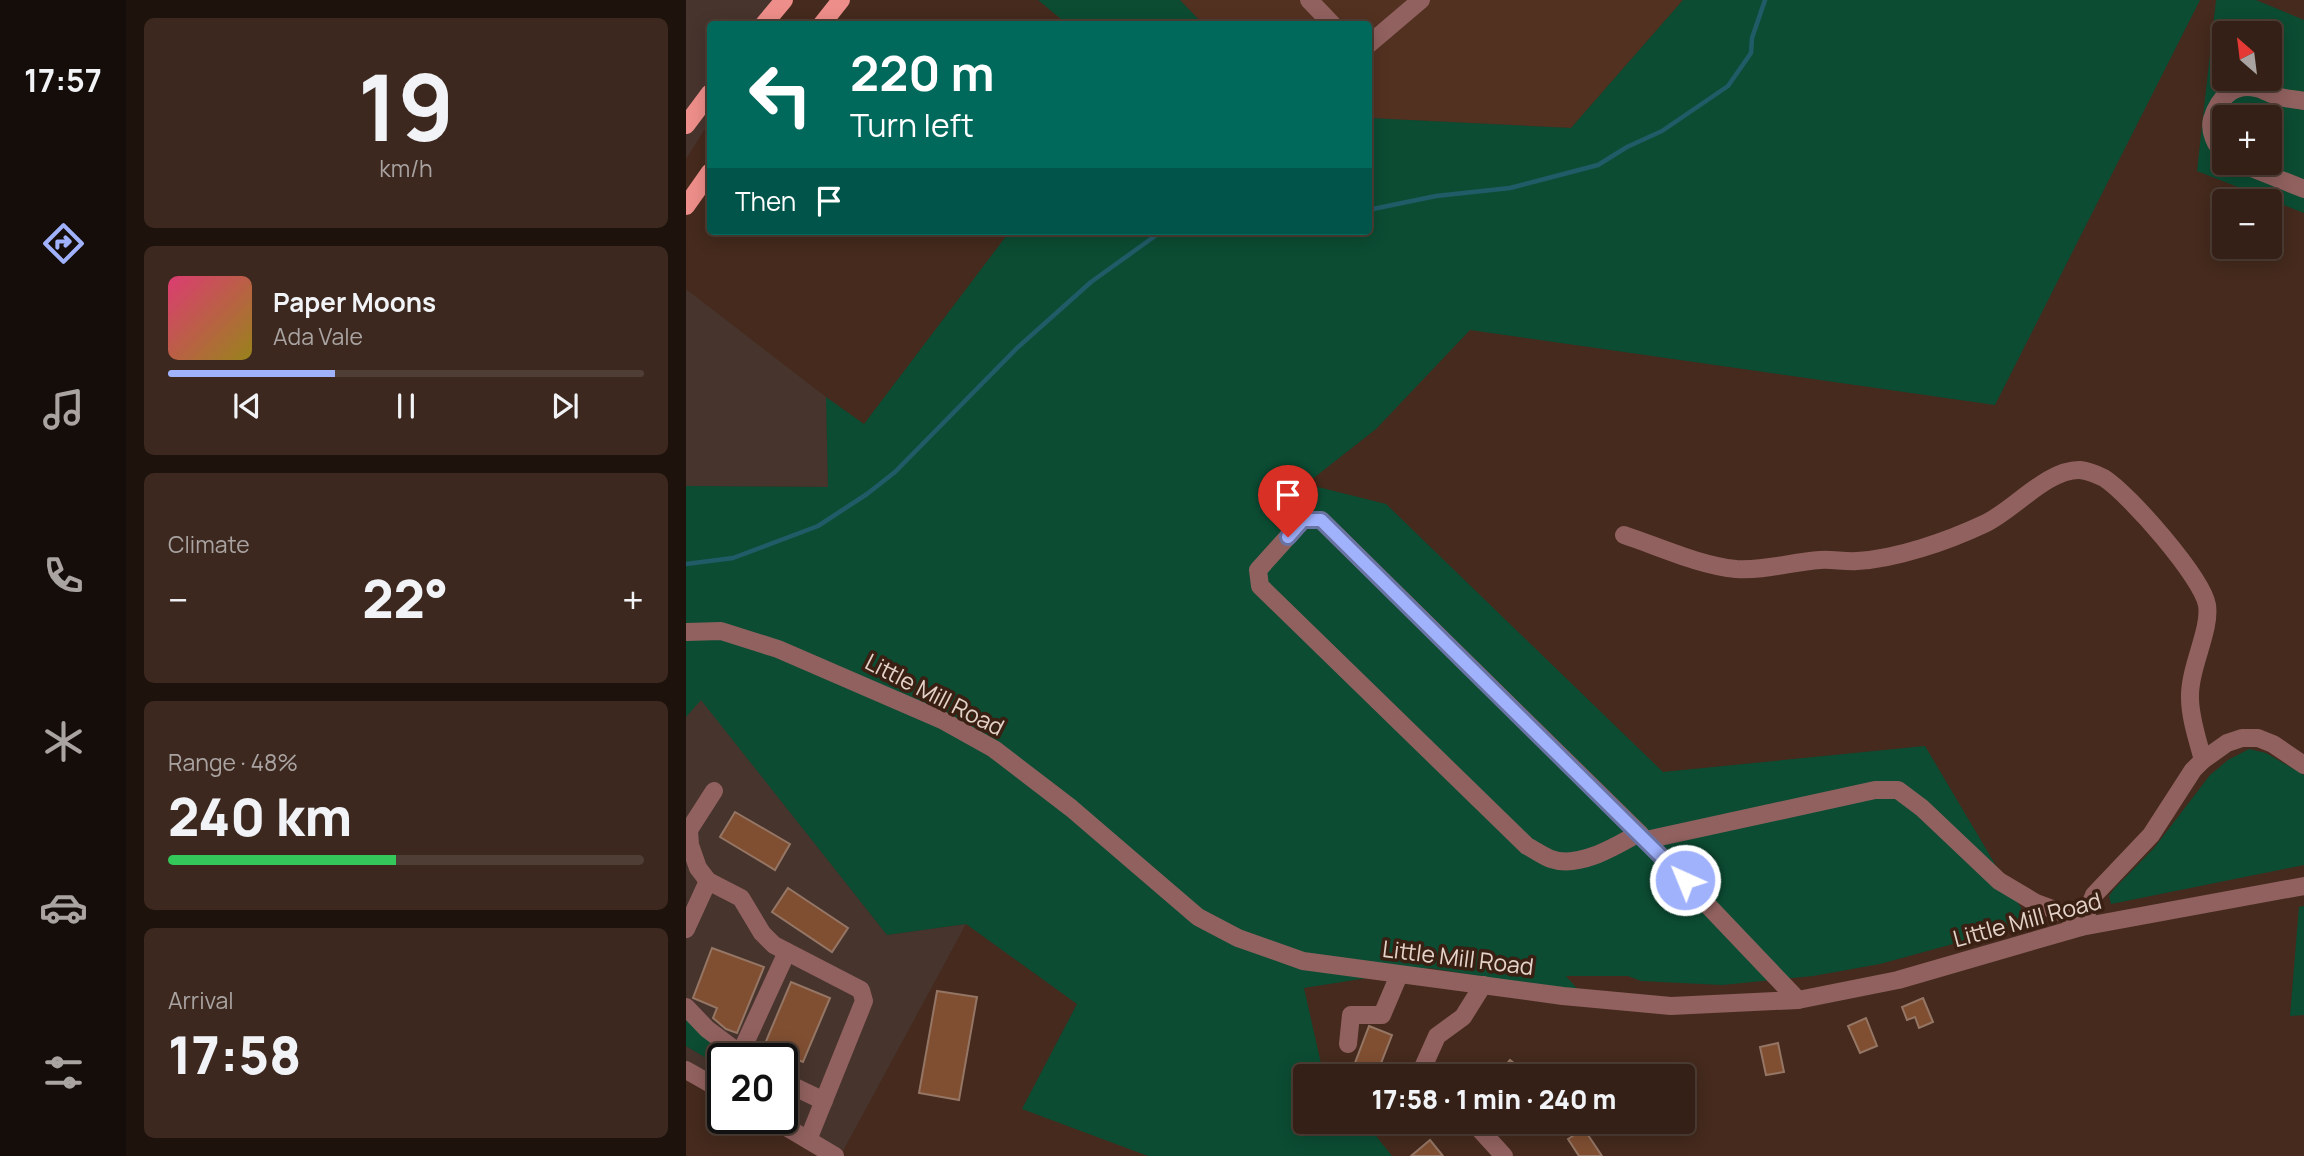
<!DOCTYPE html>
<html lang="en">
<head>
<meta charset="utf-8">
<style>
	:root { --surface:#342016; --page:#3c281f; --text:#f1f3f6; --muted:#a9a3a1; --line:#4e3e35; --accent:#a1b2fd }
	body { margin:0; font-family:Manrope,sans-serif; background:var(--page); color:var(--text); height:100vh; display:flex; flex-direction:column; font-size:26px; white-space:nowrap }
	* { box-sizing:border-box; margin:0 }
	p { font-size:23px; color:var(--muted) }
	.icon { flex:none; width:38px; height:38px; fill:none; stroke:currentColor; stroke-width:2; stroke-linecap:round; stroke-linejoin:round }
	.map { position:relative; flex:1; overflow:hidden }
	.drawer { display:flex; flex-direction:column; gap:18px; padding:18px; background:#1d120c; width:560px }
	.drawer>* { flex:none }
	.hud { position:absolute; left:21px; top:21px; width:665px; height:214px; border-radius:7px; box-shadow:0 4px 18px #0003,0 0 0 2px var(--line); background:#00695c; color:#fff; overflow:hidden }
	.needle { width:46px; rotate:332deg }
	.controls { position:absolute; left:1526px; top:21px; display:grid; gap:14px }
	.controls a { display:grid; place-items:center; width:70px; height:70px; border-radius:7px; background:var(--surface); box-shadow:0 4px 18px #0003,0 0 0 2px var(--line); font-size:35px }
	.speed { position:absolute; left:21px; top:1043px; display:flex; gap:14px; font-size:35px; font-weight:700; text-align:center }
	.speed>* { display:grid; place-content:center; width:91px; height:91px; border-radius:50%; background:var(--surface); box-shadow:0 4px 18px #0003,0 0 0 2px var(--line); line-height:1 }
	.speed .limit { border:4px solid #111; border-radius:10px; background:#fff; color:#111 }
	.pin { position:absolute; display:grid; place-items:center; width:60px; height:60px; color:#fff; margin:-72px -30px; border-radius:50% 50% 50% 0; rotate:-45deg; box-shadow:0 0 7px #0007 }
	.pin .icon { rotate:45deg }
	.me { position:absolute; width:77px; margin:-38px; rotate:316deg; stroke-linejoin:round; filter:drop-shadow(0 0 5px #0008) }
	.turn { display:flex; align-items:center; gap:24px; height:147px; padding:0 28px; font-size:32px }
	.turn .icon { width:91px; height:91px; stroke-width:2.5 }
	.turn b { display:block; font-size:49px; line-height:60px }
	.then { display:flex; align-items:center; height:66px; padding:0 28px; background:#0003; gap:14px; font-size:26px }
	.big { font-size:52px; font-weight:800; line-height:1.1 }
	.drawer .widget { flex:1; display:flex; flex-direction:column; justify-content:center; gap:10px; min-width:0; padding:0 24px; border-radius:10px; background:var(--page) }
	.drawer .dial { align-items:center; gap:0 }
	.dial b { font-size:91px; line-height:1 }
	.song { display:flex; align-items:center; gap:21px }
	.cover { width:84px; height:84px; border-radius:10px; background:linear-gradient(135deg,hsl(340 70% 55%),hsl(50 70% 35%)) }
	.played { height:7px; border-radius:4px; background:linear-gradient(90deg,var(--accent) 35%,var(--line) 35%) }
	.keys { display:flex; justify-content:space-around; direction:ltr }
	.heat { display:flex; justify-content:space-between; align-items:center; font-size:38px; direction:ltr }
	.charge { height:10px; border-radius:5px; background:linear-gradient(90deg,#34c759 48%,var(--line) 0) }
	.trip { position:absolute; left:607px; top:1064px; width:402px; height:70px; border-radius:7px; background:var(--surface); box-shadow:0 4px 18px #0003,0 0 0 2px var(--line); font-weight:800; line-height:70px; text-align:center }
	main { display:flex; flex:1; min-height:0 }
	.tab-bar { display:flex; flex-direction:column; width:126px; justify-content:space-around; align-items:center; background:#150d09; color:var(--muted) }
	.tab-bar .icon { width:49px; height:49px }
	.tab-bar .on { color:var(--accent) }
	.tab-bar b { font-size:32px; color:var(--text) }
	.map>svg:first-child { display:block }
</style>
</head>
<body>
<main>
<nav class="tab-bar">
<b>17:57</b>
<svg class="icon on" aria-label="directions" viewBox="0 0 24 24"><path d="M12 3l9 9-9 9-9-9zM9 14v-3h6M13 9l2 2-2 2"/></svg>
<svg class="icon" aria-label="music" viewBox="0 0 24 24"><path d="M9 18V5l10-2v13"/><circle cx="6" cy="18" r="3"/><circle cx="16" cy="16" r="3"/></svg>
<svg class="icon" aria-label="phone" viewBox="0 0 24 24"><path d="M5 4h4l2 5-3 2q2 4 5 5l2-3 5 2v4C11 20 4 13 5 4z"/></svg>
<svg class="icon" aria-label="climate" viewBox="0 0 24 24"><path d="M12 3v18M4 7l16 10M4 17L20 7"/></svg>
<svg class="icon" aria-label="car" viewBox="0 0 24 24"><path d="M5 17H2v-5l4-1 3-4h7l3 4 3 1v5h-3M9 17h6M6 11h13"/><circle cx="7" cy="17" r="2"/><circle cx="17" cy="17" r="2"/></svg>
<svg class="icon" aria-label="filters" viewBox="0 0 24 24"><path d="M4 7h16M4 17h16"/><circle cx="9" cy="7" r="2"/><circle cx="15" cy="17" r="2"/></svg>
</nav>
<section class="drawer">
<div class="widget dial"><b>19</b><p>km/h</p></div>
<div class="widget">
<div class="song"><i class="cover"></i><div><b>Paper Moons</b><p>Ada Vale</p></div></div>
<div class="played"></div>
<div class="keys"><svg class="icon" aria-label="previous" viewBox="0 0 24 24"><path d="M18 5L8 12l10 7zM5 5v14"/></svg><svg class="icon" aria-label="pause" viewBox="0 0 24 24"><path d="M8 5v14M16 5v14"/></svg><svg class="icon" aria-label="next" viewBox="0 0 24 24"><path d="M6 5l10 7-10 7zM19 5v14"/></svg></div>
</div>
<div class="widget"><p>Climate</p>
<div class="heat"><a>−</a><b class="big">22°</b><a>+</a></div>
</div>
<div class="widget"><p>Range · 48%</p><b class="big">240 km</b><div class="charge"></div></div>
<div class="widget"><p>Arrival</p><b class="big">17:58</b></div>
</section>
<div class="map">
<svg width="1618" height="1156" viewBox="0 0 1618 1156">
	<rect width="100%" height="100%" fill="#452a1d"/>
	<g fill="#47342d">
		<path d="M 0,0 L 102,0 L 87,24 L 24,24 L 24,121 L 0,159 Z"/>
		<path d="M 0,289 L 140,397 L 142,487 L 0,486 Z"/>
		<path d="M 15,699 L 201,935 L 280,924 L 157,1151 L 96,1117 L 96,1059 L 40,1059 L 0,1014 L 0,717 Z"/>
		<path d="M 0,1046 L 37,1068 L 37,1084 L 0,1064 Z"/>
	</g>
	<path fill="#533121" d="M 494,0 L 997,0 L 885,128 L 683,118 L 682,24 L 517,24 Z"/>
	<g fill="#0c4c33" fill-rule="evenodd">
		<path d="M 352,0 L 494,0 L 517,24 L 381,24 Z"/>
		<path d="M 997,0 L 1514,0 L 1309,405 L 784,330 L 690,429 L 620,484 L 700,504 L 977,772 L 1239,746 L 1344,923 L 1194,964 L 1127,976 L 1036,985 L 955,981 L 942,976 L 880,976 L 895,993 L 744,968 L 618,988 L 636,1068 L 643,1076 L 620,1076 L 620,1122 L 679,1122 L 706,1156 L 462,1156 L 336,1109 L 391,1004 L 280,924 L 201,935 L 15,700 L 0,717 L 0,486 L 142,487 L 140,397 L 178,424 L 324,231 L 682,231 L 683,118 L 885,128 Z"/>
		<path d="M 1530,0 L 1570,0 L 1618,20 L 1618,213 L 1511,171 ZM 1538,33 L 1584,33 L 1584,79 L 1538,79 ZM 1538,117 L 1584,117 L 1584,163 L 1538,163 Z"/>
		<path d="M 1563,749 L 1580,753 L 1618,775 L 1618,865 L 1425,904 L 1423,896 L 1428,889 L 1468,848 L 1524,775 L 1542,760 Z"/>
		<path d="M 1618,906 L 1618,1015 L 1604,1016 L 1613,907 Z"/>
		<path d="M 0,1014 L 40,1059 L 37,1059 L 37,1068 L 0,1046 Z"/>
	</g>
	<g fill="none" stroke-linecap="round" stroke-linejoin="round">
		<g stroke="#205c68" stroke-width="4.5">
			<path d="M 682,210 L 750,196 L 824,188 L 912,165 L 941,147 L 976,131 L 1042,86 L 1065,53 L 1066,38 L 1079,0"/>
			<path d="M 0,564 L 47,558 L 132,526 L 181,494 L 209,472 L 331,348 L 405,282 L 476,231"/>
		</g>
	</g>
	<g fill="#804f32" stroke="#957665" stroke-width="2">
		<path d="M 49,812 L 104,844 L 89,870 L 34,837 Z"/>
		<path d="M 102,888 L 162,928 L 146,952 L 86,912 Z"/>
		<path d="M 26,948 L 78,967 L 51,1033 L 40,1029 L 27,1018 L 31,1008 L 7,998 Z"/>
		<path d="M 105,982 L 144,998 L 117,1062 L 78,1046 Z"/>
		<path d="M 251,991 L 291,997 L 273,1100 L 233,1093 Z"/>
		<path d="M 1237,998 L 1247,1022 L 1233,1028 L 1229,1017 L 1221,1020 L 1216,1007 Z"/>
		<path d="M 1180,1018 L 1191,1046 L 1174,1053 L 1162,1026 Z"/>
		<path d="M 683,1026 L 706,1035 L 690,1076 L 664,1076 Z"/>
		<path d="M 1092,1043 L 1098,1072 L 1080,1075 L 1074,1047 Z"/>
		<path d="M 824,1060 L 845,1076 L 811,1076 Z"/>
		<path d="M 898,1129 L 916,1156 L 893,1156 L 882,1139 Z"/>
		<path d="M 744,1140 L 757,1156 L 725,1156 Z"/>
	</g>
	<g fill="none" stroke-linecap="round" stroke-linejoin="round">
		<g stroke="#91615f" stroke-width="18">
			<path d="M 623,0 L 646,24"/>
			<path d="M 682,45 L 735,0"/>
			<path d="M 1538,152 C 1529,146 1523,130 1526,119 C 1532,99 1547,83 1570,88 C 1577,89 1584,94 1591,96 C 1599,99 1609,99 1618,101"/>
			<path d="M 1553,163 L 1618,189"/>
			<path d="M 617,520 L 635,520 L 953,833 C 930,846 893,869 865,859 C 857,856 849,850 841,846 L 574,586 L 572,570 Z"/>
			<path d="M 938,535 C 974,547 1012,565 1050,569 C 1078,571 1106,562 1134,560 C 1146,559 1159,562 1171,561 C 1210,559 1262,541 1298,524 C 1327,511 1361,469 1394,470 C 1403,471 1410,474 1418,478 C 1443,494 1516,577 1521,605 C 1525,630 1503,668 1504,698 C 1504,718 1512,741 1517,760"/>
			<path d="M 0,632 L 35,631 L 92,649 L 256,720 L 308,749 L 385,808 L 512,917 L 552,938 L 617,961 L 877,996 L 985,1006 L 1112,1000 L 1212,980 L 1395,927 L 1618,886"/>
			<path d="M 28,791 L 3,830 L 4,845 L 12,868 L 22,881 L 55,898 L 76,933 L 88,945 L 175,990 L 178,1001 L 122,1140"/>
			<path d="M 953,833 L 1112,1000"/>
			<path d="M 960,840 L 1189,790 L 1212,790 L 1236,808 L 1313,881 L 1350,903 L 1385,916 L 1395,927 L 1408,895 L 1465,835 L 1507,770 L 1517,760 L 1541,743 L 1556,738 L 1572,738 L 1587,744 L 1618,765"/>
			<path d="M 0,929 L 22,881"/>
			<path d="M 0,1007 L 21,1029 L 61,1059"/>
			<path d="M 662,1044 L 665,1015 L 696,1015 L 713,975"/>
			<path d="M 54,1054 L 101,952"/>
			<path d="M 0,1070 L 37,1091"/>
			<path d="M 747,1076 L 738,1065 L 751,1036 L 777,1017 L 797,985"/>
			<path d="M 96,1081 L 138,1101"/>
			<path d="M 85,1118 L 149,1156"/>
			<path d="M 787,1122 L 818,1156"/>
		</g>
		<g stroke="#ee8e8a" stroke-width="18">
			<path d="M 78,24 L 98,0"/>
			<path d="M 136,24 L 155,0"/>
			<path d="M 0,125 L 24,93"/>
			<path d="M 0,206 L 24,172"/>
		</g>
	</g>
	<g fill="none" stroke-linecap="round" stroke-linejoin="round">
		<defs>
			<path id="route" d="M 602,537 L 617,520 L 635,520 L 999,880"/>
		</defs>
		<use href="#route" stroke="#6974a4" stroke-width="18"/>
		<use href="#route" stroke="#a1b2fd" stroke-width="12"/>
	</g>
	<g text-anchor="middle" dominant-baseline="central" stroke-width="7" stroke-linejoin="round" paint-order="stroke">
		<g font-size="23" fill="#e5d3ca" stroke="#3a2013">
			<text transform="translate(249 694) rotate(27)">Little Mill Road</text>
			<text transform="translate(1341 919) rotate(-15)">Little Mill Road</text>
			<text transform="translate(772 957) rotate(7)">Little Mill Road</text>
		</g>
	</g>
</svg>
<div class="controls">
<a><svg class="needle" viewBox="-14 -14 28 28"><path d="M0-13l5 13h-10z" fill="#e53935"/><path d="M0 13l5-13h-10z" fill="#a9a3a1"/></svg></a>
<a>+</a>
<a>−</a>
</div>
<div class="speed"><div class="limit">20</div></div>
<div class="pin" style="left:602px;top:537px;background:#d93025"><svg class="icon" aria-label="arrive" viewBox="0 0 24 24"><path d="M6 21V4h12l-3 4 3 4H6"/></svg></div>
<svg class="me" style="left:999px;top:880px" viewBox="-20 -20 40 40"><circle r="17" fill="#a1b2fd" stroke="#fff" stroke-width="3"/><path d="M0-11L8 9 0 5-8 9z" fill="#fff"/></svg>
<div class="trip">17:58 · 1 min · 240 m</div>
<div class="hud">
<div class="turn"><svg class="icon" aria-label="left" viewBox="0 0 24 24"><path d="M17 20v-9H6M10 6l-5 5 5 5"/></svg><div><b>220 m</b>Turn left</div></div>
<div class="then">Then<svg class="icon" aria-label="arrive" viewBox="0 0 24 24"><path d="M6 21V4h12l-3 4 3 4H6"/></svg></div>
</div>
</div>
</main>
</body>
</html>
